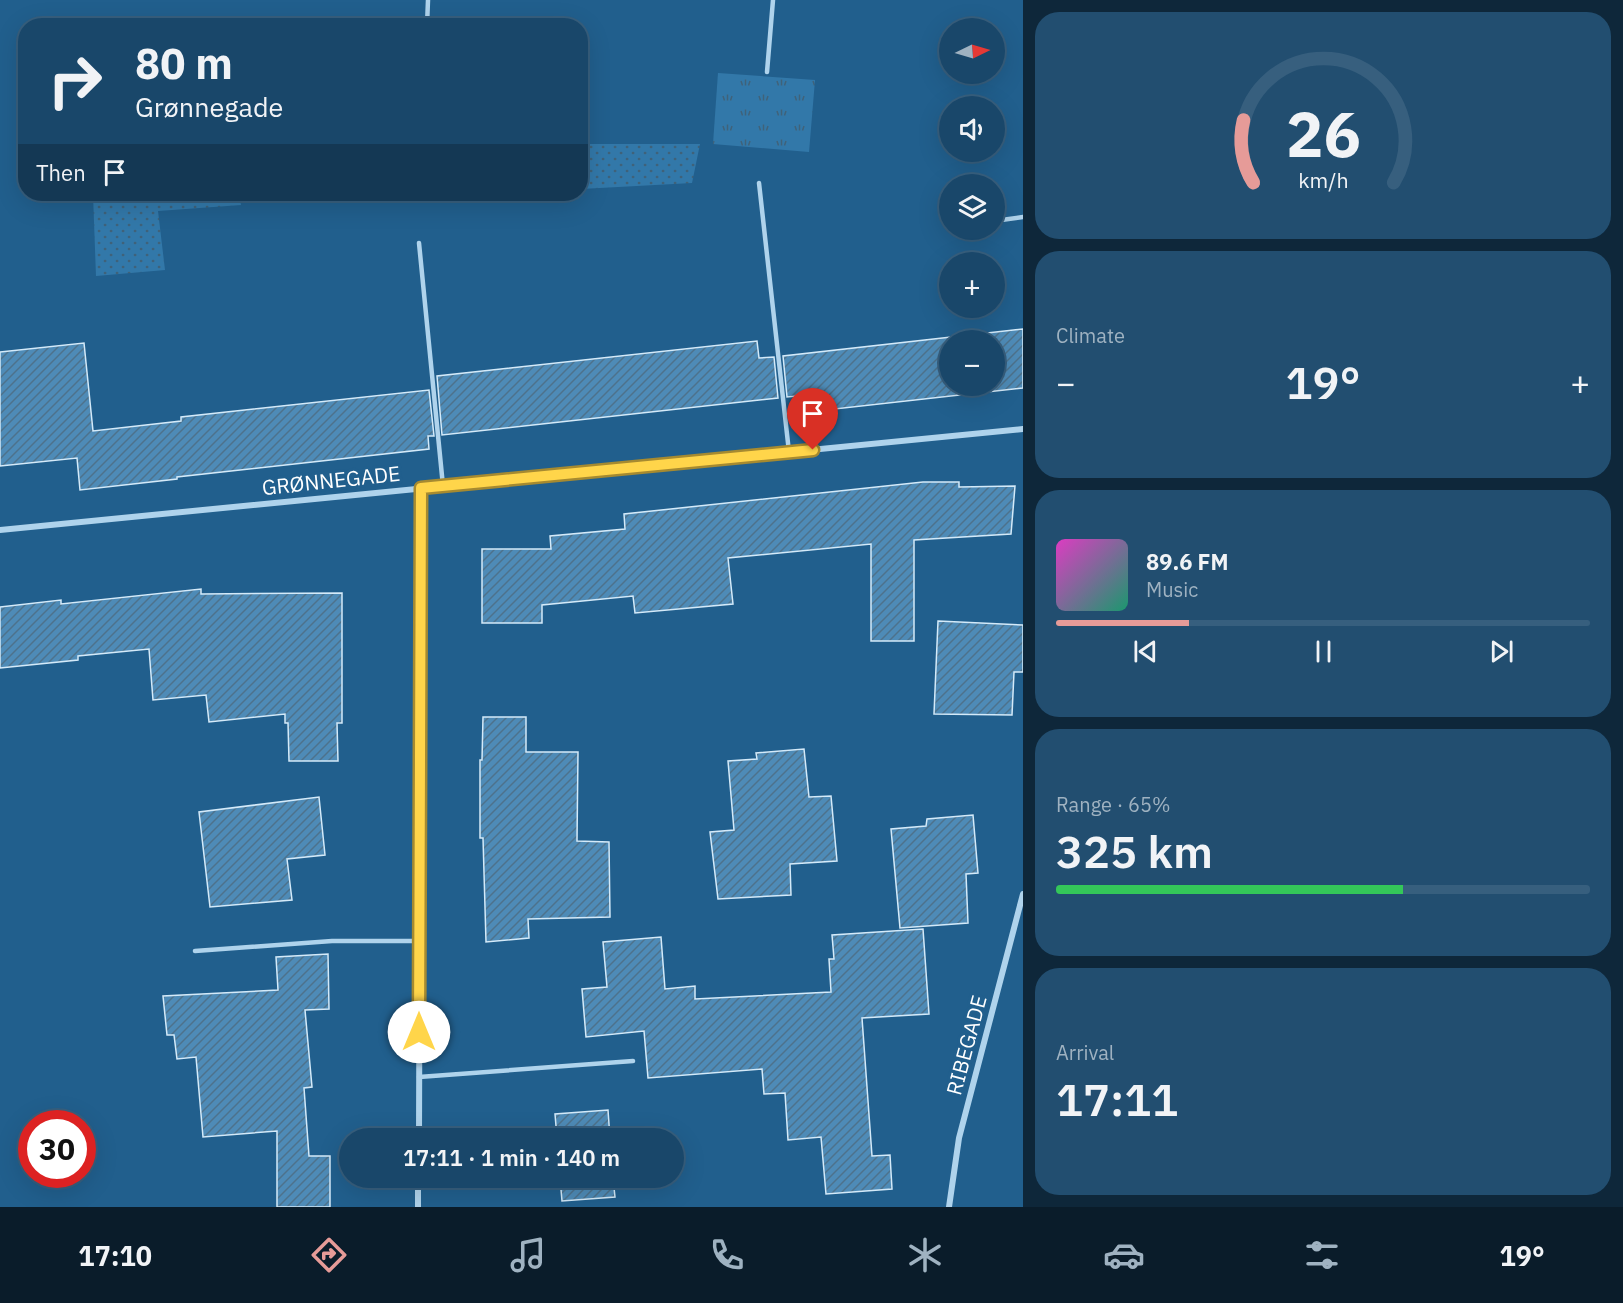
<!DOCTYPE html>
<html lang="en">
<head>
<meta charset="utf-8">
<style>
	:root { --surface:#19476a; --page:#224e70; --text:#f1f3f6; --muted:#9fb2c1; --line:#375f7e; --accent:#e69b98 }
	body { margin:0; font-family:"IBM Plex Sans",sans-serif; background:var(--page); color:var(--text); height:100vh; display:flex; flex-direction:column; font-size:22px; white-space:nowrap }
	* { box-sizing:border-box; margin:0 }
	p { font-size:20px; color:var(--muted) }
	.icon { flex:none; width:33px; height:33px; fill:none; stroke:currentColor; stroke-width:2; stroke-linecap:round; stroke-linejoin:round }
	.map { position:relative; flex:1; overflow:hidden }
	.sheet { display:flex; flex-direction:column; gap:12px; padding:12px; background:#0e273a; width:600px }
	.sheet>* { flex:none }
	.guide { position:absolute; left:18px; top:18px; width:570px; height:183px; border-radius:24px; box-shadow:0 6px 24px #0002,0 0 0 2px var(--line); background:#19476a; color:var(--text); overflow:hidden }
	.needle { width:39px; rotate:85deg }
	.tools { position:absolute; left:939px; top:18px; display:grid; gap:12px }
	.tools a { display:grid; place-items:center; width:66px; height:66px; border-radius:50%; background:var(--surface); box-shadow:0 6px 24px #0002,0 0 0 2px var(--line); font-size:30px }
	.speed { position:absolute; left:18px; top:1110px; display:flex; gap:12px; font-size:30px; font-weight:700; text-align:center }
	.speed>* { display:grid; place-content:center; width:78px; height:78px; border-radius:50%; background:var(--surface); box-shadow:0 6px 24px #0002,0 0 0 2px var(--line); line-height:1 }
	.speed .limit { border:9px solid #d22; background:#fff; color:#111 }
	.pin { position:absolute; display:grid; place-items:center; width:51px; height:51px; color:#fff; margin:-62px -26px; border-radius:50% 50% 50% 0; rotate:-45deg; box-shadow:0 0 6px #0007 }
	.pin .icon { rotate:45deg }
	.me { position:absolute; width:66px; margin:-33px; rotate:0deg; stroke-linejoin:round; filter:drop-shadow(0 0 4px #0008) }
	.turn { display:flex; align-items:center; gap:21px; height:126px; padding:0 18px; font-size:27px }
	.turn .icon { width:78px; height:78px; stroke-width:2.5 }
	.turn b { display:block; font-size:42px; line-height:51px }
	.then { display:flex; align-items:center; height:57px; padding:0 18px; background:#0003; gap:12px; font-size:22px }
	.big { font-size:45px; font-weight:600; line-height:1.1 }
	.sheet .widget { flex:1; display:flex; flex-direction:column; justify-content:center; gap:9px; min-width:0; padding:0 21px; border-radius:24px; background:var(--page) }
	.sheet .dial { align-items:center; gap:0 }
	.dial svg { height:156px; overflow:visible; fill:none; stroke:var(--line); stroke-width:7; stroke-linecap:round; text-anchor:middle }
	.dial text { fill:var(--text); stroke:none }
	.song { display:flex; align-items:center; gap:18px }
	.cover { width:72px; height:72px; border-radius:9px; background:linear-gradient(135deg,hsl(310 70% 55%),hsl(160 70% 35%)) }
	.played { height:6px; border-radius:3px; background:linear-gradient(90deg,var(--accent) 25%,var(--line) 25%) }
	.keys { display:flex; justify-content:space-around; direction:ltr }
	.heat { display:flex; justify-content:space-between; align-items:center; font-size:33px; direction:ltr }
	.charge { height:9px; border-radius:4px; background:linear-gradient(90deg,#34c759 65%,var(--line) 0) }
	.trip { position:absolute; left:339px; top:1128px; width:345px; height:60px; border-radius:30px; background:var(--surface); box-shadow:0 6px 24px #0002,0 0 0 2px var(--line); font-weight:600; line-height:60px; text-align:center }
	.menu { display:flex; height:96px; justify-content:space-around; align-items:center; background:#0a1c2a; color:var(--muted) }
	.menu .icon { width:42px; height:42px }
	.menu .active { color:var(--accent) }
	.menu b { font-size:27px; color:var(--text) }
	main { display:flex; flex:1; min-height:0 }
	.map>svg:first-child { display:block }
</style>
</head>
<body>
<main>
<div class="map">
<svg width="1023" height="1207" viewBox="0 0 1023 1207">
	<defs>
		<pattern id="grass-dots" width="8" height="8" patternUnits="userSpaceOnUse" patternTransform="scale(1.5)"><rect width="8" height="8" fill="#3278a9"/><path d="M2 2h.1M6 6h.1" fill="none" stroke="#3f627a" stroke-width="1.8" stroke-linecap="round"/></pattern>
		<pattern id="park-tufts" width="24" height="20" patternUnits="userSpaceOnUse" patternTransform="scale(1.5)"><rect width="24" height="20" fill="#3278a9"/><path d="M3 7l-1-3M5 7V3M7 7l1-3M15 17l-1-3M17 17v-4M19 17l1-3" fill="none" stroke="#3f627a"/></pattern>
		<pattern id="building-hatch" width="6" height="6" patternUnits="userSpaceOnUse" patternTransform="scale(1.5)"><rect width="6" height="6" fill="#4e8bb7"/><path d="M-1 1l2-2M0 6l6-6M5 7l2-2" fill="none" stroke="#4d728c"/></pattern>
	</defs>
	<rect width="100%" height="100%" fill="#215f8d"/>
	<g fill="url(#grass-dots)">
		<path d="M 581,144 L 700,144 L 692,183 L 581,189 Z"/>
		<path d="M 93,194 L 239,194 L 241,205 L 158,211 L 165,270 L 96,276 Z"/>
	</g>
	<path fill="url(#park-tufts)" d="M 718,73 L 815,80 L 809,152 L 713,144 Z"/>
	<g fill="url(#building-hatch)" stroke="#d4eaf9" stroke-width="1.5" fill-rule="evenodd">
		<path d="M 1023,329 L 1023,388 L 799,413 L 797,396 L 787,397 L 783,356 ZM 950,340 L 994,340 L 994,386 L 950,386 Z"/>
		<path d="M 757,341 L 759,358 L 774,357 L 778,398 L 442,435 L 437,376 Z"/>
		<path d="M 84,343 L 93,431 L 181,421 L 181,417 L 429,390 L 434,436 L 428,436 L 429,449 L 177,477 L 177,479 L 80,490 L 77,458 L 0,466 L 0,352 Z"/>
		<path d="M 923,482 L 959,482 L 959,487 L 1015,486 L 1011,534 L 914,540 L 914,641 L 871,641 L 871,544 L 728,558 L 733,604 L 635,613 L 633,596 L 542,605 L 542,623 L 482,623 L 482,549 L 551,549 L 550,536 L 625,529 L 624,514 Z"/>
		<path d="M 201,589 L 201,594 L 342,593 L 342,723 L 337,723 L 338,761 L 289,761 L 288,723 L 285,723 L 285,714 L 209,722 L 206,695 L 153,700 L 149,649 L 78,656 L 78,660 L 0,668 L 0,607 L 61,600 L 61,604 Z"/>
		<path d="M 938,621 L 1023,625 L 1023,672 L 1014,672 L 1012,715 L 934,714 Z"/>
		<path d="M 483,717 L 526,717 L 526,752 L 578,752 L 577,841 L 609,842 L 610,917 L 528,919 L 529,938 L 486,942 L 483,838 L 480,838 L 480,760 L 482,760 Z"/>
		<path d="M 804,749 L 809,797 L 831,796 L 837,861 L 790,864 L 791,895 L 718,899 L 710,832 L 734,830 L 728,761 L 757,759 L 756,753 Z"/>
		<path d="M 319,797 L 325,855 L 287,859 L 292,900 L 210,907 L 199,812 Z"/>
		<path d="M 973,815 L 978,873 L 966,874 L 968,923 L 900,928 L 891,829 L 926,826 L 927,819 Z"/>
		<path d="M 923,929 L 929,1014 L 862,1018 L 872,1156 L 890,1155 L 892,1189 L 826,1194 L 821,1137 L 788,1140 L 785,1093 L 764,1094 L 762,1069 L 648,1078 L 644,1031 L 586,1037 L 582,989 L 607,987 L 603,942 L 661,937 L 665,989 L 695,986 L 695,999 L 831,992 L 829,959 L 834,959 L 832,935 Z"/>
		<path d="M 328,954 L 329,1009 L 305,1010 L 312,1087 L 304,1088 L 309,1156 L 330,1156 L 330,1207 L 277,1207 L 277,1131 L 203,1137 L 196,1057 L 177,1059 L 174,1035 L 167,1035 L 163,996 L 278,990 L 276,957 Z"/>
		<path d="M 608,1110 L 610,1138 L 557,1138 L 555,1114 Z"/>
		<path d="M 560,1178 L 613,1178 L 615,1197 L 562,1201 Z"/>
	</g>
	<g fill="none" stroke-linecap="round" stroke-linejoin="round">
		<g stroke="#afd3ec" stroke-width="4.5">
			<path d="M 427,26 L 428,0"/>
			<path d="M 767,72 L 773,0"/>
			<path d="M 759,183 L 789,452"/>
			<path d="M 994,221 L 1023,217"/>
			<path d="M 948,226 L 950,225"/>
			<path d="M 419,243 L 443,486"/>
			<path d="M 195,951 L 332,941 L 419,941"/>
			<path d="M 419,1077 L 633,1061"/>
		</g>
		<g stroke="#afd3ec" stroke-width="6">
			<path d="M 0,530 L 1023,429"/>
			<path d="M 419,1138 L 421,488"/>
			<path d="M 418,1207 L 418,1178"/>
			<path d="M 949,1207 L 959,1138 L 1023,894"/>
		</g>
	</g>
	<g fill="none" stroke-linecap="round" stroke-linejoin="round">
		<defs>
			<path id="route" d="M 419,1032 L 421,488 L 813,450"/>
		</defs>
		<use href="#route" stroke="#a68a30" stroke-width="15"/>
		<use href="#route" stroke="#ffd54a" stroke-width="10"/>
	</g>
	<g text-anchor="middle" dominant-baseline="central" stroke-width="6" stroke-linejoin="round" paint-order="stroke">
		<g font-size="21" fill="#fff" stroke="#215f8d">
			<text transform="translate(331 480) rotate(-6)">GRØNNEGADE</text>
			<text transform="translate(966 1045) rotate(-75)">RIBEGADE</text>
		</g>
	</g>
</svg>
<div class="tools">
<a><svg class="needle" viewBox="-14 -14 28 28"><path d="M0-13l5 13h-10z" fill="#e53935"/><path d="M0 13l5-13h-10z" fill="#9fb2c1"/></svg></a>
<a><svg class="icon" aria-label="sound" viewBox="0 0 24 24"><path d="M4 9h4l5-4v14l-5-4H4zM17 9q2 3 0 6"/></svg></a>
<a><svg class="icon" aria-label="layers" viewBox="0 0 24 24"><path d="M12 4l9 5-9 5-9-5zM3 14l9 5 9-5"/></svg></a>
<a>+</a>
<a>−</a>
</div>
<div class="speed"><div class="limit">30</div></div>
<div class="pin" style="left:813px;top:450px;background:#d93025"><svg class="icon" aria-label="arrive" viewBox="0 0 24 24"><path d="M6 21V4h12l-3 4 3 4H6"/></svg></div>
<svg class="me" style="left:419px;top:1032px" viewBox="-20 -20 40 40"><circle r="19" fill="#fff"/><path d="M0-13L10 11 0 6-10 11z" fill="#ffd54a"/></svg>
<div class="trip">17:11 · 1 min · 140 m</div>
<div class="guide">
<div class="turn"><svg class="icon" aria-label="right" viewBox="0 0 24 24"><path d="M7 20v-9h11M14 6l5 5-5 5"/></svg><div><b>80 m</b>Grønnegade</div></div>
<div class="then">Then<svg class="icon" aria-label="arrive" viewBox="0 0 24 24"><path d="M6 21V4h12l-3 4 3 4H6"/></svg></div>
</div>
</div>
<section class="sheet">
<div class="widget dial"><svg viewBox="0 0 100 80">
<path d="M14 69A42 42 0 1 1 86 69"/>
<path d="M14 69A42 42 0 0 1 9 37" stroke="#e69b98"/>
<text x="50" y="56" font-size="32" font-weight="700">26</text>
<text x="50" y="72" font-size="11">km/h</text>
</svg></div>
<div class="widget"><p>Climate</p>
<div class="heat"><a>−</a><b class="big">19°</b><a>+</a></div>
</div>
<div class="widget">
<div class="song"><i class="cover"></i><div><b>89.6 FM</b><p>Music</p></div></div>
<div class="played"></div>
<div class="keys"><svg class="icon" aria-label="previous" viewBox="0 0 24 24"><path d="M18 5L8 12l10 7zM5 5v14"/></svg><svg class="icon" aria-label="pause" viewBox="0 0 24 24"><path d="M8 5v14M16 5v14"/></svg><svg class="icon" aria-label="next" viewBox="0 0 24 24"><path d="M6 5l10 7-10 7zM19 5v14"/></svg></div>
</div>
<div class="widget"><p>Range · 65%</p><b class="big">325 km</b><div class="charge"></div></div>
<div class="widget"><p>Arrival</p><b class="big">17:11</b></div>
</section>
</main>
<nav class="menu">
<b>17:10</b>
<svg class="icon active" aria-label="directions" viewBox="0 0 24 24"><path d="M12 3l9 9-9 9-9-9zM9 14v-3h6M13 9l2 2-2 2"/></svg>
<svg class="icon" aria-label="music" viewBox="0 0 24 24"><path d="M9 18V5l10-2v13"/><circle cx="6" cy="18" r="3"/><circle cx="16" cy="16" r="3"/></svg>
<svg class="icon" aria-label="phone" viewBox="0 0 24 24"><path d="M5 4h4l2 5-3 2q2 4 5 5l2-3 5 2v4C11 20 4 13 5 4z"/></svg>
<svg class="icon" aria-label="climate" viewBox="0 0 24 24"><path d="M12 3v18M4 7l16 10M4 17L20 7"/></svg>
<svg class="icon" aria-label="car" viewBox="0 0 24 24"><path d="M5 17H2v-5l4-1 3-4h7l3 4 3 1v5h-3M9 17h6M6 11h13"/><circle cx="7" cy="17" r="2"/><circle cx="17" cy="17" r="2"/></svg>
<svg class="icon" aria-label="filters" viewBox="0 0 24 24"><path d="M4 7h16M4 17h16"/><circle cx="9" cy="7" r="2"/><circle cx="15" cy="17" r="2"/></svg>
<b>19°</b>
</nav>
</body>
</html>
